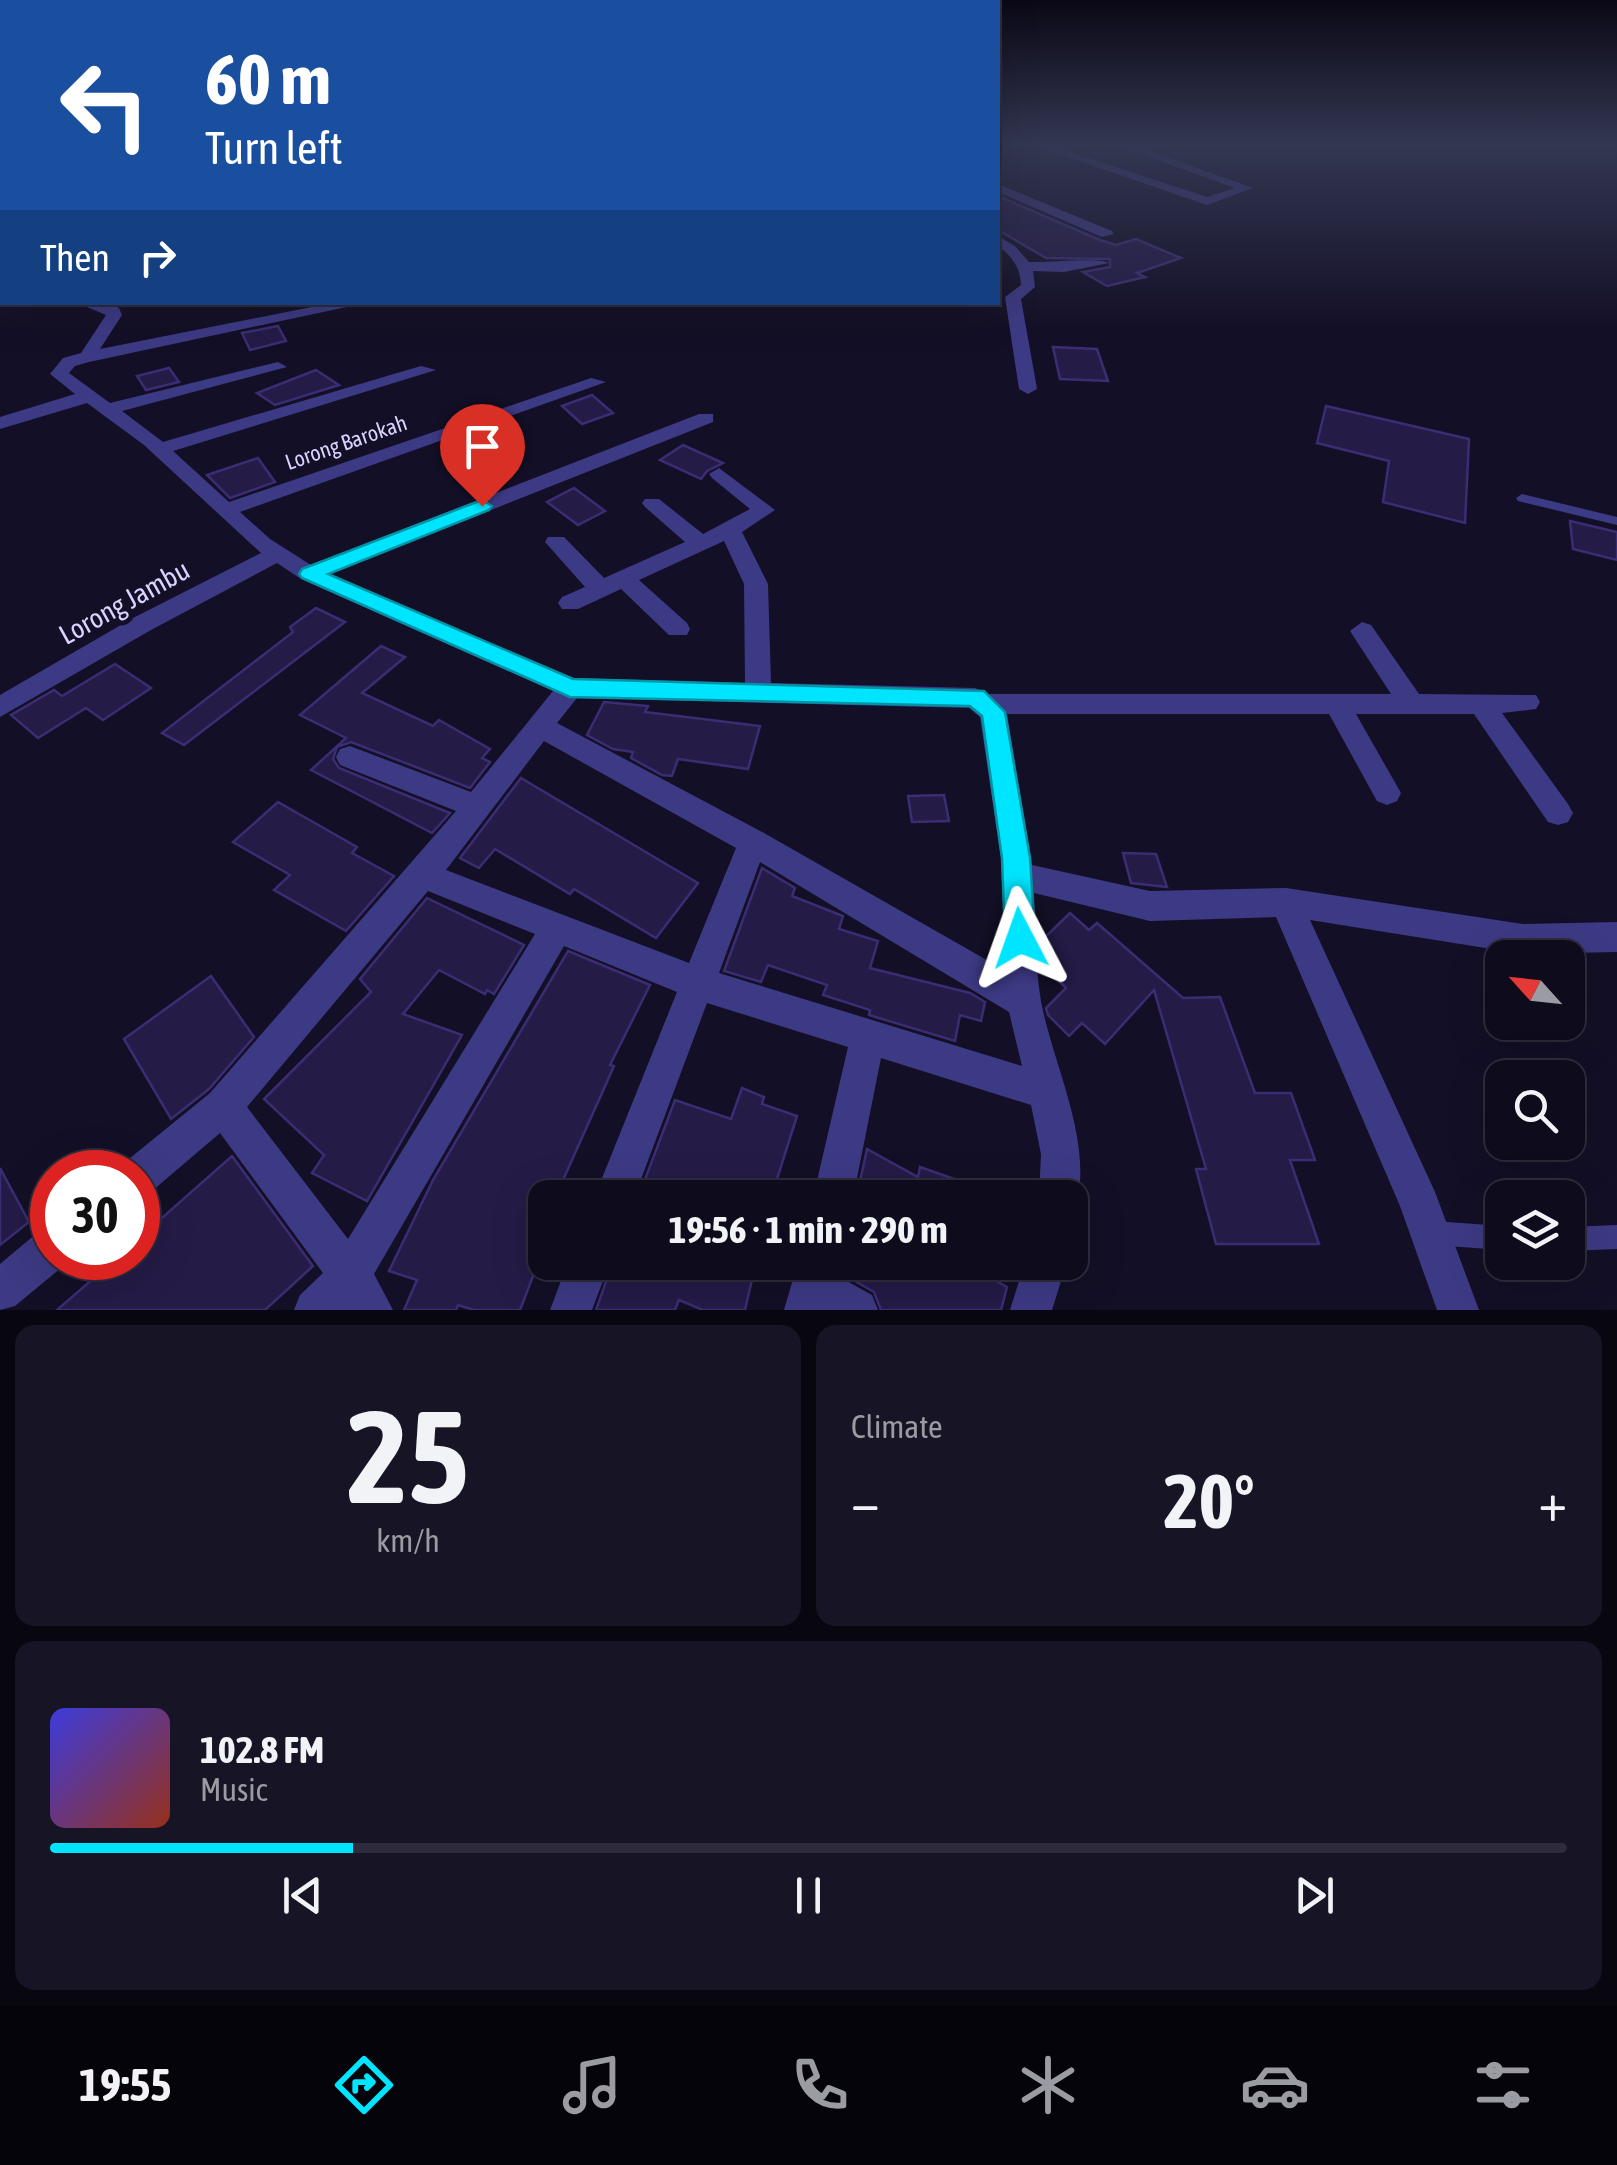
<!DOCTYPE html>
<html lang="en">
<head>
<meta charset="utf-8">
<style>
	:root { --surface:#0e0b1c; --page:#171425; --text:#f1f3f6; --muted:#9b9ba3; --line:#2e2b3b; --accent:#00e5ff }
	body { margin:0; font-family:"Asap Condensed",sans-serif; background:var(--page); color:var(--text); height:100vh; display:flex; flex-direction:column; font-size:38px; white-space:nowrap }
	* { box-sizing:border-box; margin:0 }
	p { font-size:32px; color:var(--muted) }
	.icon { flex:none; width:55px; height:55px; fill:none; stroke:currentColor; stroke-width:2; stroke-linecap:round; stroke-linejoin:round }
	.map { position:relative; height:1310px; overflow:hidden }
	.drawer { display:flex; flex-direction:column; gap:15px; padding:15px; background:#08060f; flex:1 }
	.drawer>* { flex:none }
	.banner { position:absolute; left:0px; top:0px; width:1000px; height:305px; box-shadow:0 10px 40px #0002,0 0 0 2px var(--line); background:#1a4fa0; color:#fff; overflow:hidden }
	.needle { width:65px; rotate:297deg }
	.controls { position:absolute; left:1485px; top:940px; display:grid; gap:20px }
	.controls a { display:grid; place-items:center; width:100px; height:100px; border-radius:20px; background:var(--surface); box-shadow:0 10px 40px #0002,0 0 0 2px var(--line); font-size:50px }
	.speed { position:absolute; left:30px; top:1150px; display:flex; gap:20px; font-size:50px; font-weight:700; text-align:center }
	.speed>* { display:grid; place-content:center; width:130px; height:130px; border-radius:50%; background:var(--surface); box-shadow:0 10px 40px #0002,0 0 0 2px var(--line); line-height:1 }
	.speed .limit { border:15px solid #d22; background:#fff; color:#111 }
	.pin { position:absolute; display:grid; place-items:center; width:85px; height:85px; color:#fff; margin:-102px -42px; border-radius:50% 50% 50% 0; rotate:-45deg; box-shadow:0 0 10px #0007 }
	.pin .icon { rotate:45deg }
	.me { position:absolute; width:110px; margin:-55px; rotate:356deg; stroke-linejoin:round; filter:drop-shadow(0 0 8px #0008) }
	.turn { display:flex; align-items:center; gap:35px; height:210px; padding:0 40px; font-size:45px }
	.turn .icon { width:130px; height:130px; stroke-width:2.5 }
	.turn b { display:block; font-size:70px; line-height:85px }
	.then { display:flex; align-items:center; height:95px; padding:0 40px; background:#0003; gap:20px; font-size:38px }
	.big { font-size:75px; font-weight:700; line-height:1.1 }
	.drawer .card { flex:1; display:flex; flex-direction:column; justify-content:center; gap:15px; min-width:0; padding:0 35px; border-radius:20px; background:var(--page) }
	.drawer .dial { align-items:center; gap:0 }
	.dial b { font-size:130px; line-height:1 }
	.song { display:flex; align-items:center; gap:30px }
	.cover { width:120px; height:120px; border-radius:15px; background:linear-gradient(135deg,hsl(240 70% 55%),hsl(10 70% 35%)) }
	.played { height:10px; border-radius:5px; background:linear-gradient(90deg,var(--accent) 20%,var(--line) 20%) }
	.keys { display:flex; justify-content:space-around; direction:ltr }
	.heat { display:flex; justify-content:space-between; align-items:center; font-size:55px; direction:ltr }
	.drawer .tiles { flex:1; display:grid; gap:15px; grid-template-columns:1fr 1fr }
	.card:last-child { grid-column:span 2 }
	.trip { position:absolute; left:528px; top:1180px; width:560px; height:100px; border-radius:20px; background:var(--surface); box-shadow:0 10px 40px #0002,0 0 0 2px var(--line); font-weight:700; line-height:100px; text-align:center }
	.tabs { display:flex; height:160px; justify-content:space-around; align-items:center; background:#06040b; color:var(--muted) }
	.tabs .icon { width:70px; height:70px }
	.tabs .active { color:var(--accent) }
	.tabs b { font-size:45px; color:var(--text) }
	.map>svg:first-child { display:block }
</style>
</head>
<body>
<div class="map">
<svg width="1617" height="1310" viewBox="0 0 1617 1310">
	<rect width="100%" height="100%" fill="#130f26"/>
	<g fill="#241b47" stroke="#3b2d73" stroke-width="2.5">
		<path d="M 998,196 L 1100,240 L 1116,245 L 1136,239 L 1181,258 L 1137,273 L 1145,277 L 1107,286 L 1083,272 L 1110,267 L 1110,259 L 1046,258 L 998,230 Z"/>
		<path d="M 278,326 L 286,341 L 250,350 L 242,333 Z"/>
		<path d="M 1053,347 L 1097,349 L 1108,381 L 1060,379 Z"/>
		<path d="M 169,368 L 179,382 L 146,390 L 137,376 Z"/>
		<path d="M 316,370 L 339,385 L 275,405 L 257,393 Z"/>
		<path d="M 592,395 L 613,413 L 582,424 L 562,406 Z"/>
		<path d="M 1326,406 L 1469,439 L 1465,523 L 1383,502 L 1389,461 L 1317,443 Z"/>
		<path d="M 683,445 L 723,463 L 707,471 L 701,479 L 660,460 Z"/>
		<path d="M 258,458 L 275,482 L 230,498 L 207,475 Z"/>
		<path d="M 574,488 L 605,511 L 578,525 L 547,502 Z"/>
		<path d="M 1570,521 L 1617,532 L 1617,560 L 1573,549 Z"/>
		<path d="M 316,608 L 345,622 L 184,745 L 162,733 L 293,632 L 290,627 Z"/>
		<path d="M 381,646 L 405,657 L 362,693 L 433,726 L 439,720 L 490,749 L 482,758 L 490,762 L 470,788 L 351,742 L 337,747 L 333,759 L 339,768 L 450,813 L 432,833 L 311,770 L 346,738 L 300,715 Z"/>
		<path d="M 115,664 L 151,688 L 103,720 L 86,708 L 38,738 L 11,715 L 54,690 L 62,696 Z"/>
		<path d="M 604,702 L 648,706 L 645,712 L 760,726 L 748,769 L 678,759 L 672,776 L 662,775 L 631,758 L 633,752 L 613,749 L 587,735 Z"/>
		<path d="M 521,778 L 698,883 L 656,938 L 574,889 L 570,894 L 495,849 L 479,868 L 460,858 Z"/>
		<path d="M 944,795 L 949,821 L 912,822 L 908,796 Z"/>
		<path d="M 278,802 L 357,847 L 352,853 L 394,876 L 346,931 L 274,890 L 290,875 L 233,842 Z"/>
		<path d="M 1123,853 L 1156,854 L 1167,887 L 1131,883 Z"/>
		<path d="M 762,868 L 795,888 L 792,896 L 843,916 L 839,929 L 878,941 L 870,968 L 970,993 L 985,1002 L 981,1021 L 960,1015 L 955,1041 L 869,1015 L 870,1010 L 823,995 L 827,985 L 768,965 L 761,982 L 724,971 Z"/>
		<path d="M 427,898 L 524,945 L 494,994 L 487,990 L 485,994 L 439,970 L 403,1014 L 462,1035 L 367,1201 L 312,1173 L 324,1155 L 264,1099 L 371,992 L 360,979 Z"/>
		<path d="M 1070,913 L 1089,930 L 1097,923 L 1183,998 L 1220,997 L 1255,1093 L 1291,1093 L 1315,1160 L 1290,1160 L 1319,1244 L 1216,1244 L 1196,1169 L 1206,1169 L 1154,990 L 1105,1044 L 1082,1023 L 1069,1036 L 1048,1015 L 1046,1008 L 1066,988 L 1049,971 L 1058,962 L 1040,942 Z"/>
		<path d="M 568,951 L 650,985 L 610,1065 L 614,1066 L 555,1198 L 545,1198 L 545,1245 L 520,1310 L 474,1310 L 458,1305 L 456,1310 L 404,1310 L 417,1280 L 389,1271 L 433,1180 Z"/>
		<path d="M 211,976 L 254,1037 L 209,1089 L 171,1119 L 124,1039 Z"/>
		<path d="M 742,1088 L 764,1097 L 762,1104 L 797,1116 L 771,1198 L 638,1198 L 675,1100 L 731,1119 Z"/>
		<path d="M 867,1149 L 918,1177 L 920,1167 L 997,1194 L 996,1198 L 863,1198 L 857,1195 Z"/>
		<path d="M 232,1156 L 313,1266 L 265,1310 L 57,1310 L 117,1258 L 138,1258 L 138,1239 Z"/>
		<path d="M 0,1168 L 29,1222 L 0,1245 Z"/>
		<path d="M 613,1262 L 756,1262 L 745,1310 L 703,1310 L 679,1300 L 675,1310 L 596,1310 Z"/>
		<path d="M 845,1262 L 963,1262 L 1007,1287 L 1001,1310 L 881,1310 L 874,1292 L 841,1273 Z"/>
	</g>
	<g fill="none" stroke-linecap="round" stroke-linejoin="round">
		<g fill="#3d3a85" fill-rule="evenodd">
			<path d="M 1522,494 L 1617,517 L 1617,525 L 1518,501 L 1516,498 Z"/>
			<path d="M 1434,1221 L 1502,1226 L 1502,1250 L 1434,1245 L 1425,1242 L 1422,1233 L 1425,1224 Z"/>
			<path d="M 1617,1225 L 1617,1249 L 1568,1251 L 1568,1227 Z"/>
		</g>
		<g fill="#3d3a85" fill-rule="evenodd">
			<path d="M 1032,145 L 1049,145 L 1207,197 L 1235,188 L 1116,145 L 1133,145 L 1253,188 L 1207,205 Z"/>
			<path d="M 2,170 L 2,178 L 0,179 L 0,171 Z"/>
			<path d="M 998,184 L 1112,231 L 1114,234 L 1102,237 L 998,192 Z"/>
			<path d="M 2,188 L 2,196 L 0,197 L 0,189 Z"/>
			<path d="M 998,236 L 1015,246 L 1029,262 C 1047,263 1099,257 1109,263 L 1064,272 L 1033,271 L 1035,287 L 1021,299 L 1037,389 L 1028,394 L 1019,389 L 1005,297 L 1021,285 C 1020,267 1012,256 998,246 Z"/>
			<path d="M 75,302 L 107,302 L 119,308 L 122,315 L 100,349 L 337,302 L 370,302 L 89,362 L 75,366 L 69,373 L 110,403 L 278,362 L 287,367 L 122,411 L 163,442 L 421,366 L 436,370 L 173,451 L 229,502 L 591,378 L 606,382 L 240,512 L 270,539 L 311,565 L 699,414 L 713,414 L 713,422 L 330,574 L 573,678 L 745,683 L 744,584 L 724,541 L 639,580 L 687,623 L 690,629 L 687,635 L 669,635 L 621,589 L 578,609 L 562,609 L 558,603 L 562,597 L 585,587 L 545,542 L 548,537 L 564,537 L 604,578 L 685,542 L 645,507 L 642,503 L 645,499 L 659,499 L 703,534 L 750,509 L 712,478 L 709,474 L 719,468 L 775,510 L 742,532 L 768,584 L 771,683 L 975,688 L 988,694 L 1391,694 L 1350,631 L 1362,622 L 1371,625 L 1419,694 L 1536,695 L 1540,702 L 1536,709 L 1502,713 L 1568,804 L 1573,813 L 1568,822 L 1558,825 L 1548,822 L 1474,714 L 1356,714 L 1401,793 L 1397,801 L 1387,805 L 1377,801 L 1329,714 L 1007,714 L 1032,865 L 1150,891 L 1286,888 L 1523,924 L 1617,922 L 1617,952 L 1523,954 L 1310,920 L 1435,1192 L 1479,1310 L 1437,1310 L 1400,1206 L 1276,917 L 1150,921 L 1034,893 C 1036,929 1035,966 1041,1001 C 1052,1063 1098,1151 1073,1212 L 1070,1213 L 1070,1198 L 1039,1198 L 1041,1154 L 1031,1105 L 881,1058 L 853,1198 L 813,1198 L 848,1047 L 707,1003 L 634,1198 L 594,1198 L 677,992 L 564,946 L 374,1274 L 393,1310 L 294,1310 L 300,1295 L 323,1273 L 220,1133 L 152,1191 L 138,1197 L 138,1172 L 120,1172 L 124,1163 L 210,1093 L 456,811 L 340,765 L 336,757 L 340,749 L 350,746 L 471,792 L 553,691 L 301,579 L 277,563 L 151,630 L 0,717 L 0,695 L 133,618 L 261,553 L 144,445 L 87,403 L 0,429 L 0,417 L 75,394 L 50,374 L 63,358 L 81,353 L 106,315 ZM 577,698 L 969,708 L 980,717 L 1001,858 L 1006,971 L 764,833 L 557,723 ZM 544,741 L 736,848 L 689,963 L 446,870 ZM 760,862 L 1009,1012 L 1022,1066 L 719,973 ZM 428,891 L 535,934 L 348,1239 L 247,1107 Z"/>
			<path d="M 52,1227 L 52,1258 L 69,1258 L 67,1263 L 15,1306 L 0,1310 L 0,1264 L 37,1233 Z"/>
			<path d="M 568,1262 L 610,1262 L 592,1310 L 550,1310 Z"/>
			<path d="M 798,1262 L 840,1262 L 836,1275 L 872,1295 L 878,1310 L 784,1310 Z"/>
			<path d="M 1025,1262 L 1067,1262 L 1052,1310 L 1010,1310 Z"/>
		</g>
	</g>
	<linearGradient id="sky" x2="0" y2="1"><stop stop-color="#0a0815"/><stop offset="0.44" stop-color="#333752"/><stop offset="1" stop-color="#333752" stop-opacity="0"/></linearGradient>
	<rect width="1617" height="329" fill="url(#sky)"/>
	<path fill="#00e5ff" stroke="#0095a6" stroke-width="2.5" d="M 482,500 L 492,506 L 489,510 L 328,574 L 573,679 L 984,691 L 1005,712 L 1030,858 L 1035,938 L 1030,948 L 1020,952 L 1009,948 L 1005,938 L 1002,858 L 982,716 L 970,706 L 570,697 L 302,578 L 299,574 L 302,569 Z"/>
	<g text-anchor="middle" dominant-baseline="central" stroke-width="10" stroke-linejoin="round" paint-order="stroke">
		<g font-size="22" fill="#d9d4ff" stroke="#130f26">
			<text transform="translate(346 442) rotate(-19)">Lorong Barokah</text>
		</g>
		<g font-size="28" fill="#d9d4ff" stroke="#130f26">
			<text transform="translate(124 602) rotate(-29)">Lorong Jambu</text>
		</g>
	</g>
</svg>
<div class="controls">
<a><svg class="needle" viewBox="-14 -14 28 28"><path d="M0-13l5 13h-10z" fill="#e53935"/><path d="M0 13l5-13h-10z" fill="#9b9ba3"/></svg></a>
<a><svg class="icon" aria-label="search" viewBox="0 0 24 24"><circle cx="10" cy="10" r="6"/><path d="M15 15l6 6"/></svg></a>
<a><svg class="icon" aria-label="layers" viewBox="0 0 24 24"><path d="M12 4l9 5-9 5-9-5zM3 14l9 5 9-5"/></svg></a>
</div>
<div class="speed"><div class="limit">30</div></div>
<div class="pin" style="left:482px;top:506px;background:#d93025"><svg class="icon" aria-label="arrive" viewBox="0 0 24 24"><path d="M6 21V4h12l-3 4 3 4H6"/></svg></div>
<svg class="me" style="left:1020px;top:938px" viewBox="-20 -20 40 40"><path d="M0-17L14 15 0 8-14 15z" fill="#00e5ff" stroke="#fff" stroke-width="4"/></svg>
<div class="trip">19:56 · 1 min · 290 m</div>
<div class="banner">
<div class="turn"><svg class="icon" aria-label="left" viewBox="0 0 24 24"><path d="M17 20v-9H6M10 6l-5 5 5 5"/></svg><div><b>60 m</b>Turn left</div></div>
<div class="then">Then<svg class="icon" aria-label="right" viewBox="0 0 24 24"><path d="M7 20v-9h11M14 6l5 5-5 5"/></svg></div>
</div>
</div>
<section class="drawer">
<div class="tiles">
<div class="card dial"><b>25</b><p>km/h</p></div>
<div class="card"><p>Climate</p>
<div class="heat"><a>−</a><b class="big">20°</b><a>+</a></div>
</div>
<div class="card">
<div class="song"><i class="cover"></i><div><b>102.8 FM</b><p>Music</p></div></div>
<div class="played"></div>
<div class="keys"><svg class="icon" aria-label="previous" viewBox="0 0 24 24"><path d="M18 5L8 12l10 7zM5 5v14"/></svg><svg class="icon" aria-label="pause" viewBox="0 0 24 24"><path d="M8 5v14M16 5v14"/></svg><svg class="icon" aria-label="next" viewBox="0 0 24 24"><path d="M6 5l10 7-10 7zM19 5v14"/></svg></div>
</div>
</div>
</section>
<nav class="tabs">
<b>19:55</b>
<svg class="icon active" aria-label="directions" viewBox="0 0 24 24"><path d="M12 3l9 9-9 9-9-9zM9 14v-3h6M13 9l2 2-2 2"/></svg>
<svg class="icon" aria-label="music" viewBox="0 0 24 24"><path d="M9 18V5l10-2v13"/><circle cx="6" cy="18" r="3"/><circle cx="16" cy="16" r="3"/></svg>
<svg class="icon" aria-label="phone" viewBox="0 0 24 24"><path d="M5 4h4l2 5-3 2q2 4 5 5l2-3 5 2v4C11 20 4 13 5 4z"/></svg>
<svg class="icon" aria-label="climate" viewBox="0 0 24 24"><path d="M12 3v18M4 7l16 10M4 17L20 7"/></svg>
<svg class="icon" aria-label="car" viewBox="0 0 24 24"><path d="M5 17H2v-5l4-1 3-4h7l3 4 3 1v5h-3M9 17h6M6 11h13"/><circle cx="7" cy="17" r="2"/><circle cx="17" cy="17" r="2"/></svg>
<svg class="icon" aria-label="filters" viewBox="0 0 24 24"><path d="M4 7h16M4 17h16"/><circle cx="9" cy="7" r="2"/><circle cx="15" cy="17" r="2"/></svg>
</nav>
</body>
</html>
